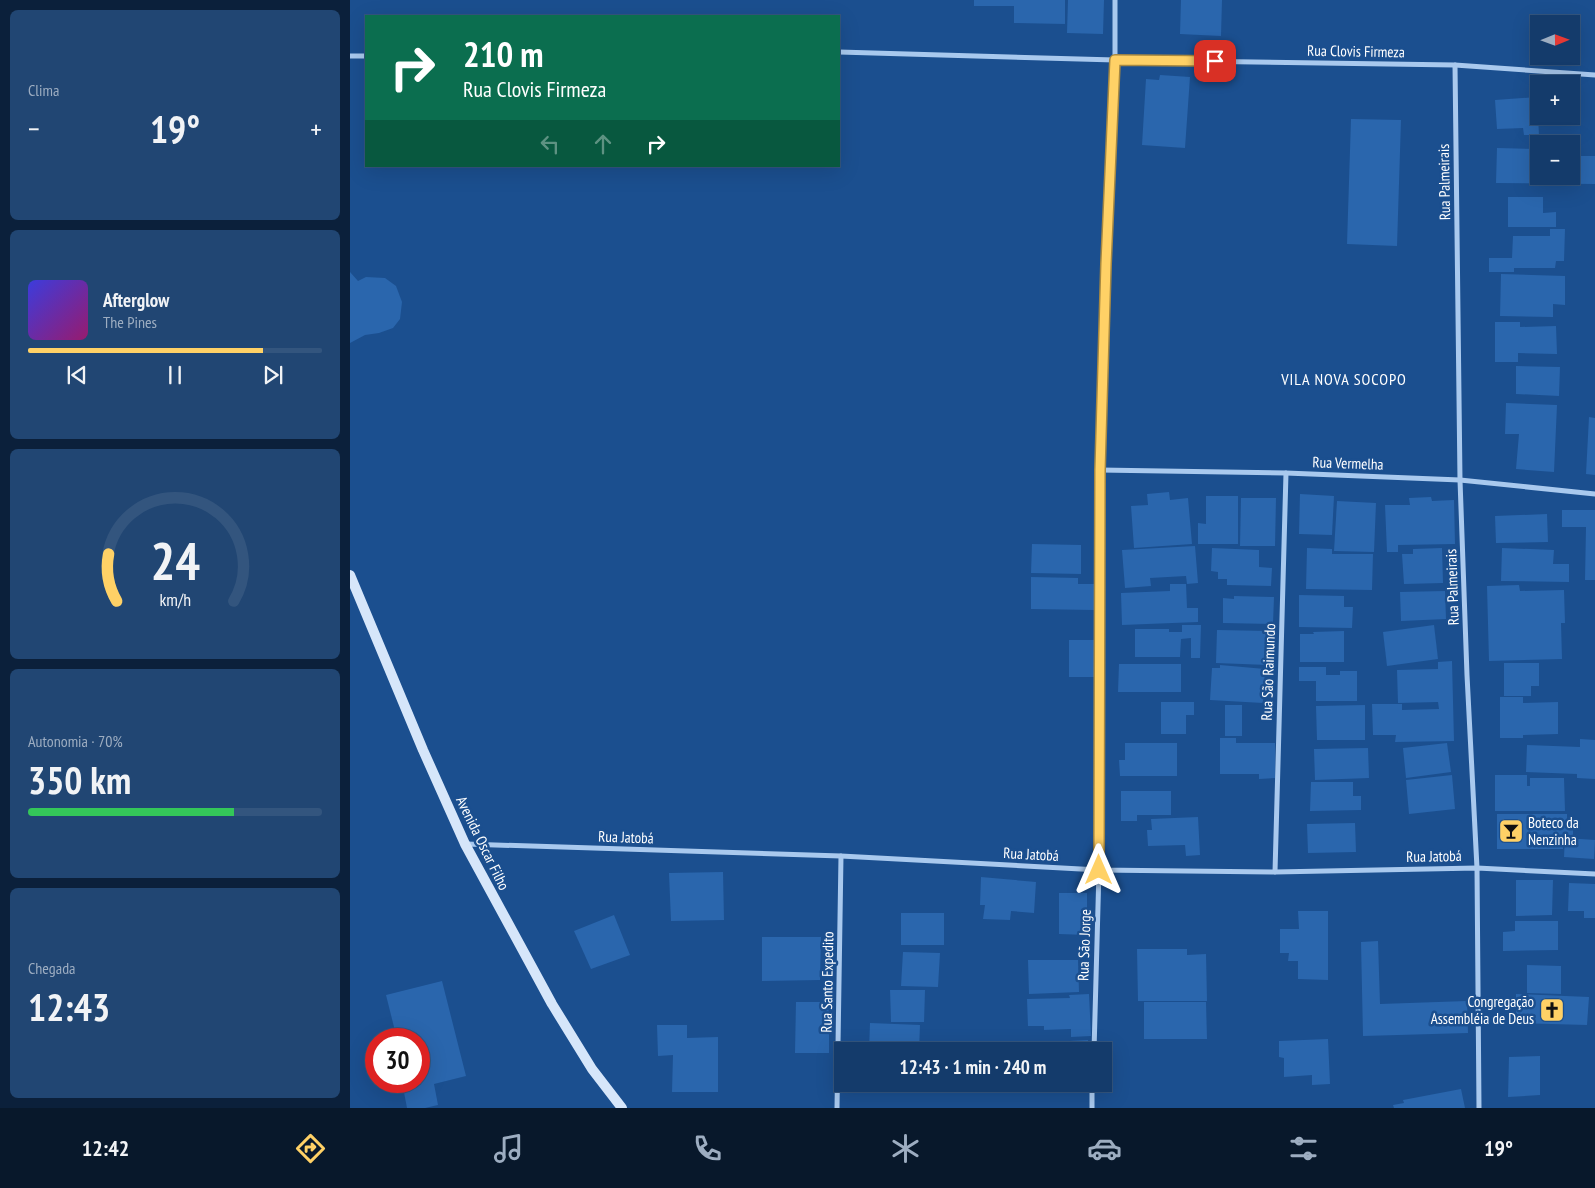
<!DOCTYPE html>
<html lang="pt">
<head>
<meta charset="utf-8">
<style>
	:root { --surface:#143b6b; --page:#214673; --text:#f1f3f6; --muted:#9dadc1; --line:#33557e; --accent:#ffd166 }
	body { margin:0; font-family:"PT Sans Narrow",sans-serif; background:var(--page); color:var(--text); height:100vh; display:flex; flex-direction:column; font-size:19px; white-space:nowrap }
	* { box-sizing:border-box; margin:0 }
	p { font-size:16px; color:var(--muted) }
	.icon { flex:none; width:28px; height:28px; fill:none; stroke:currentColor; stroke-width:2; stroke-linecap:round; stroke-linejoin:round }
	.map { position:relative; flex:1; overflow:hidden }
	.side { display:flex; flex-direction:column; gap:10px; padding:10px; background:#0b203b; width:350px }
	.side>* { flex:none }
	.top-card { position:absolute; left:15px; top:15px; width:475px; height:152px; border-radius:0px; box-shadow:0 5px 20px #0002,0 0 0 1px var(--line); background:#0b6e4f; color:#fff; overflow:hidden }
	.needle { width:32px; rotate:89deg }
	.fabs { position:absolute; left:1180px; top:15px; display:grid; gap:10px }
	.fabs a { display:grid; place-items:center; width:50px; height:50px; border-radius:0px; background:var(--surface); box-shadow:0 5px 20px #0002,0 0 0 1px var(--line); font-size:25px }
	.speed { position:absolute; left:15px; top:1028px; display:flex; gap:10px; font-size:25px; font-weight:700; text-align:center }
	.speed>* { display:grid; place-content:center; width:65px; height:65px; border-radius:50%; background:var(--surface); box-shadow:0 5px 20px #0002,0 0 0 1px var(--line); line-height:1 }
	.speed .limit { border:8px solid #d22; background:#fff; color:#111 }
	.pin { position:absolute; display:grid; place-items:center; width:42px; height:42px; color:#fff; margin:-21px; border-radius:10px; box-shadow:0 2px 8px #0006 }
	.me { position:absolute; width:55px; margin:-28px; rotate:0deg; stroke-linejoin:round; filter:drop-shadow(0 0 4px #0008) }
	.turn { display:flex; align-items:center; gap:18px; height:105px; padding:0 15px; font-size:22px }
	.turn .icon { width:65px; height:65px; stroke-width:2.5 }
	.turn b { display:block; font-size:35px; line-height:42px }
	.lanes { display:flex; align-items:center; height:48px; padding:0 15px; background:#0003; justify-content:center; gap:25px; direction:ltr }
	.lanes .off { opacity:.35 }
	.big { font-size:38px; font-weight:700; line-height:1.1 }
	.side .widget { flex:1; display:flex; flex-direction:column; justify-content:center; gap:8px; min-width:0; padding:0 18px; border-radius:8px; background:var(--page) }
	.side .dial { align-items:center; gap:0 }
	.dial svg { height:130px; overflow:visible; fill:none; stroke:var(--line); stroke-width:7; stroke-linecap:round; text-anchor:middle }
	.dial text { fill:var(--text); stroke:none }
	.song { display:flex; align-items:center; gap:15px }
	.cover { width:60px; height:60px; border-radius:8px; background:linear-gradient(135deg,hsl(240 70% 55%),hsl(320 70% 35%)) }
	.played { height:5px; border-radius:2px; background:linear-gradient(90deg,var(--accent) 80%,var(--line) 80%) }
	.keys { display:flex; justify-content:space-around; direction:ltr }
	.heat { display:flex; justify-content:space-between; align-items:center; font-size:28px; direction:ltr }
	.charge { height:8px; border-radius:4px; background:linear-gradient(90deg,#34c759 70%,var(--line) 0) }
	.trip { position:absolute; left:484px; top:1042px; width:278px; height:50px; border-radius:0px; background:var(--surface); box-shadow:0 5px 20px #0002,0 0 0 1px var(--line); font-weight:700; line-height:50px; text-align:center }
	.tabs { display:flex; height:80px; justify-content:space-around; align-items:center; background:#08182b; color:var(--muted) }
	.tabs .icon { width:35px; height:35px }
	.tabs .on { color:var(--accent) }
	.tabs b { font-size:22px; color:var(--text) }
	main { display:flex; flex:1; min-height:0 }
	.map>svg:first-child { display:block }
</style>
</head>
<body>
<main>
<section class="side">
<div class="widget"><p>Clima</p>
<div class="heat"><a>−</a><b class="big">19°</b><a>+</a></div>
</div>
<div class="widget">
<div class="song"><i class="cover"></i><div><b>Afterglow</b><p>The Pines</p></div></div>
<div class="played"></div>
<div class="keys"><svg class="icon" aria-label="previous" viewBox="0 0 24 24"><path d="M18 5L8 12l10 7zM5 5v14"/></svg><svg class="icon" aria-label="pause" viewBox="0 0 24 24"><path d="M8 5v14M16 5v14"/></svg><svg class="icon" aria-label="next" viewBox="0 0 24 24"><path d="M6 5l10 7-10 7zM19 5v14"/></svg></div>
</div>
<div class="widget dial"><svg viewBox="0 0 100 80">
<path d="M14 69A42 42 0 1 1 86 69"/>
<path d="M14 69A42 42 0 0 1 9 40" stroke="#ffd166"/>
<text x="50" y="56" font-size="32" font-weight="700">24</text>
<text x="50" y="72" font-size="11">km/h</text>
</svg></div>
<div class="widget"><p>Autonomia · 70%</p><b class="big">350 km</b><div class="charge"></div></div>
<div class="widget"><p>Chegada</p><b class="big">12:43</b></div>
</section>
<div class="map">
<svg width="1245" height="1108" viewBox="0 0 1245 1108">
	<rect width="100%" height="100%" fill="#1b4f8f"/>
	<g fill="#2a66ad">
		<path d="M 624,0 L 715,0 L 715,24 L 664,23 L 664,6 L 624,6 Z"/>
		<path d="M 718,0 L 754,0 L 753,34 L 717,33 Z"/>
		<path d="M 831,0 L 872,0 L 871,36 L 830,34 Z"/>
		<path d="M 810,75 L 840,77 L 835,148 L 792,145 L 796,79 L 809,80 Z"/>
		<path d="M 1187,97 L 1189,135 L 1174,135 L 1173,128 L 1147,129 L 1145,100 Z"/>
		<path d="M 1001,119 L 1051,120 L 1047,246 L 997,244 Z"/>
		<path d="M 1147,148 L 1189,149 L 1189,176 L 1221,176 L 1221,156 L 1245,156 L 1245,184 L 1146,183 Z"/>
		<path d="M 1158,197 L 1193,197 L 1193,213 L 1206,212 L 1206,227 L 1158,227 Z"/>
		<path d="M 1200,229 L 1215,229 L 1214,261 L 1206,261 L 1205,268 L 1164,268 L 1164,272 L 1139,272 L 1139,258 L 1162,258 L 1163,236 L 1200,236 Z"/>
		<path d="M 0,272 L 8,281 L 16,277 L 35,278 L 46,286 L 52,302 L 50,319 L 43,328 L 29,333 L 15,335 L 0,343 Z"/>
		<path d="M 1151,274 L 1215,276 L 1215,305 L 1203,304 L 1203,317 L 1150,316 Z"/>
		<path d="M 1145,322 L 1170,322 L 1170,327 L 1206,326 L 1207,354 L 1168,353 L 1168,362 L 1145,362 Z"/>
		<path d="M 1166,366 L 1210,367 L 1209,396 L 1166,394 Z"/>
		<path d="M 1156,403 L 1207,405 L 1204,472 L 1166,469 L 1169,434 L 1155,434 Z"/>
		<path d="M 1239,417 L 1245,418 L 1245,475 L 1236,474 Z"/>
		<path d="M 819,492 L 820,500 L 838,498 L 842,544 L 784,548 L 781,506 L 798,505 L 797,494 Z"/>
		<path d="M 950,494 L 984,496 L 982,535 L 949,534 Z"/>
		<path d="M 856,496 L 888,496 L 888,544 L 848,544 L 848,523 L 856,524 Z"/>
		<path d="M 1081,497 L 1082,501 L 1104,500 L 1105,544 L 1048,545 L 1048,552 L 1037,552 L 1035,505 L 1060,505 L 1059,498 Z"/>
		<path d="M 891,498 L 926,498 L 925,546 L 890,546 Z"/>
		<path d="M 987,501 L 1026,503 L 1024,552 L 984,551 Z"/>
		<path d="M 1212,510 L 1245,510 L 1245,580 L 1235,580 L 1236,527 L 1212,527 Z"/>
		<path d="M 1197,514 L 1198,542 L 1146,543 L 1145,516 Z"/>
		<path d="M 682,544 L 731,545 L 731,574 L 681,573 Z"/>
		<path d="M 845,546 L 848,583 L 837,584 L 836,576 L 800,578 L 801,586 L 775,588 L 772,550 Z"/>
		<path d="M 862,548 L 909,550 L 909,567 L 922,568 L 921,586 L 877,585 L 877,579 L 868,579 L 868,572 L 861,571 Z"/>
		<path d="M 957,548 L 982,549 L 982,554 L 1023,554 L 1022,590 L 956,589 Z"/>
		<path d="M 1092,548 L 1093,583 L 1054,584 L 1052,554 L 1063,554 L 1063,549 Z"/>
		<path d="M 1152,548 L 1204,550 L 1203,564 L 1219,564 L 1219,582 L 1151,581 Z"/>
		<path d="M 681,577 L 728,578 L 728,584 L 744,584 L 744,610 L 681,609 Z"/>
		<path d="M 820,584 L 836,584 L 837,608 L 848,608 L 848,622 L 772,625 L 771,593 L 820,591 Z"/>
		<path d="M 1169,585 L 1170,591 L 1214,590 L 1215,623 L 1211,623 L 1212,659 L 1139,661 L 1137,586 Z"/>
		<path d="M 1095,591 L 1096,619 L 1051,621 L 1050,592 Z"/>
		<path d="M 949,595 L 994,596 L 994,607 L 1003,607 L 1002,628 L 949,627 Z"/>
		<path d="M 884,596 L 924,597 L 923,624 L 873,623 L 873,598 L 884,599 Z"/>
		<path d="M 832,625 L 851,625 L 850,658 L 841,658 L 841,638 L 831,639 L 830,657 L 785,657 L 785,629 L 819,629 L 819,632 L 832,632 Z"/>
		<path d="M 1084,625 L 1088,659 L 1037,666 L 1033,632 Z"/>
		<path d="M 867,630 L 918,631 L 918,665 L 866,663 Z"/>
		<path d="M 994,631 L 994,662 L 950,662 L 950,634 L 964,634 L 963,632 Z"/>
		<path d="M 719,640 L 744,640 L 745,677 L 719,677 Z"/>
		<path d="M 1102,661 L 1104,741 L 1045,742 L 1046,735 L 1023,735 L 1022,704 L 1052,704 L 1052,710 L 1089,709 L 1088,702 L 1048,703 L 1047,670 L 1088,669 L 1088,662 Z"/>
		<path d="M 1154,663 L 1189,663 L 1189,686 L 1181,686 L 1181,696 L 1154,696 Z"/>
		<path d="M 769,664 L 831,664 L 831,692 L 768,692 Z"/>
		<path d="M 870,665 L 915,669 L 913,703 L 860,700 L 862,668 L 870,668 Z"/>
		<path d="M 949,667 L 976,667 L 976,675 L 990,675 L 990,671 L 1007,671 L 1007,701 L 966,701 L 966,681 L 949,681 Z"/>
		<path d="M 1150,697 L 1173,697 L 1173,703 L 1208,702 L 1208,734 L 1173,735 L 1173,738 L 1150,738 Z"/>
		<path d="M 811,702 L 844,702 L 844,715 L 836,715 L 836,734 L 811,734 Z"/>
		<rect x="875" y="705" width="17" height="31"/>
		<path d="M 1015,705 L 1015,740 L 967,740 L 966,706 Z"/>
		<path d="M 870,738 L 886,738 L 886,743 L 925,743 L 925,778 L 909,779 L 909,774 L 870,774 Z"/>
		<path d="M 1230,739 L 1245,740 L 1245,779 L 1227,778 L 1227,774 L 1176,772 L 1177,745 L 1230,747 Z"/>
		<path d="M 775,743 L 827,743 L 827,776 L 770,776 L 769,760 L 775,760 Z"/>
		<path d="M 1097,743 L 1101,772 L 1056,778 L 1053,748 Z"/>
		<path d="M 1018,748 L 1019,778 L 965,780 L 964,749 Z"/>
		<path d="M 1102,775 L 1105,809 L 1059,814 L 1056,780 Z"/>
		<path d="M 1145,775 L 1177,775 L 1177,786 L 1180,786 L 1180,778 L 1214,778 L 1215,811 L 1145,811 Z"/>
		<path d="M 961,782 L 1003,782 L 1003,796 L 1011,796 L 1011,810 L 960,811 Z"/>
		<path d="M 771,791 L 821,791 L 821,815 L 787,815 L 787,821 L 771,821 Z"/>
		<path d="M 1147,814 L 1217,814 L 1217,818 L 1223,817 L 1223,836 L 1213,836 L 1213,849 L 1147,849 Z"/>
		<path d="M 848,817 L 850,855 L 836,856 L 835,845 L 798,846 L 797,830 L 802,830 L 801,819 Z"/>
		<path d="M 1005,823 L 1006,852 L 958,853 L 957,824 Z"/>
		<path d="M 1215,838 L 1245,840 L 1244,859 L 1214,857 Z"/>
		<path d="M 373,872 L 374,920 L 321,921 L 319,873 Z"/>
		<path d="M 631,877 L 686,882 L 684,913 L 661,911 L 660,920 L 633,919 L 635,905 L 630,905 Z"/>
		<path d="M 1166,880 L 1203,880 L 1202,915 L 1166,916 Z"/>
		<path d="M 1219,883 L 1245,884 L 1245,918 L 1234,918 L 1234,911 L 1218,911 Z"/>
		<path d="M 709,893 L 737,893 L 737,935 L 709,934 Z"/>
		<path d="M 948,911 L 978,911 L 978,980 L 948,979 L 948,961 L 938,961 L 939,953 L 930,953 L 930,929 L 949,929 Z"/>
		<rect x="551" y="913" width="43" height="32"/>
		<path d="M 264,915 L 280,955 L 241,969 L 224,931 Z"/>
		<path d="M 1165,921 L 1208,921 L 1208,950 L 1153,951 L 1153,932 L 1165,931 Z"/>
		<path d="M 412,937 L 471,937 L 470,980 L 412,981 Z"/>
		<path d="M 1028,941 L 1030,1004 L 1117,1001 L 1118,1033 L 1013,1036 L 1011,942 Z"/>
		<path d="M 787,949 L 837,949 L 837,955 L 856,954 L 857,1001 L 788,1001 Z"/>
		<path d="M 553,952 L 590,953 L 588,987 L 551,986 Z"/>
		<path d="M 678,960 L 728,960 L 729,992 L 679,994 Z"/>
		<path d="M 1177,965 L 1211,966 L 1211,994 L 1177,993 Z"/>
		<path d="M 92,981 L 116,1076 L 84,1084 L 88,1105 L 75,1108 L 57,1108 L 52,1082 L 69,1081 L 69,1039 L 47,1039 L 36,995 Z"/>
		<path d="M 540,990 L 575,990 L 574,1022 L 541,1022 Z"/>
		<path d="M 739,994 L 741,1036 L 721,1037 L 721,1029 L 694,1030 L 694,1026 L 678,1026 L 677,999 L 720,998 L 719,995 Z"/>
		<path d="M 1166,994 L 1239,997 L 1237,1025 L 1166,1023 Z"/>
		<path d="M 446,1002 L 479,1002 L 479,1053 L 445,1053 Z"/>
		<path d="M 794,1002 L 856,1002 L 857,1039 L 794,1039 Z"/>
		<path d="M 520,1023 L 570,1025 L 569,1051 L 519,1051 Z"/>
		<path d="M 307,1025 L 337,1025 L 337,1038 L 368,1037 L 368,1092 L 322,1092 L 323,1055 L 308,1056 Z"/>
		<path d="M 978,1039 L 980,1084 L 962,1085 L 962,1075 L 934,1077 L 934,1058 L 929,1057 L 929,1041 Z"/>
		<path d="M 738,1040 L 738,1051 L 701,1051 L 701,1042 Z"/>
		<path d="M 1190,1056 L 1190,1095 L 1158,1097 L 1159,1057 Z"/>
		<path d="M 1111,1089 L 1115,1108 L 1044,1108 L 1043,1105 L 1054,1103 L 1053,1100 Z"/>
	</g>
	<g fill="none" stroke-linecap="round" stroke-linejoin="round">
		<g stroke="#a9c9ee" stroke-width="5">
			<path d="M 489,52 L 765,60 L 1105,65 L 1245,75"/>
			<path d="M 0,56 L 16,56"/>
			<path d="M 1105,65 L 1110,480 L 1117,675 L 1127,868 L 1129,1108"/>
			<path d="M 750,470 L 936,473 L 1110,480 L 1245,494"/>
			<path d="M 116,844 L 491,856 L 749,870 L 925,872 L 1127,868 L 1245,874"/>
			<path d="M 925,872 L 936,473"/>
			<path d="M 744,1051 L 749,870 L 750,470 L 756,264 L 765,60 L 765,0"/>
			<path d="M 487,1108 L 491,856"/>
			<path d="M 742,1108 L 742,1084"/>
		</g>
		<path stroke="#d6e6fa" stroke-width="10" d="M 0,575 L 73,750 L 115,844 L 202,1004 L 242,1069 L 272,1108"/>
	</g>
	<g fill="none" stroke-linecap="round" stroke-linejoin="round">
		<defs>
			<path id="route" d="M 749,870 L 750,470 L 756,264 L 765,60 L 865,61"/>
		</defs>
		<use href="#route" stroke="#a68842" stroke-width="12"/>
		<use href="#route" stroke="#ffd166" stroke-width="9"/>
	</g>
	<defs>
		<symbol id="bar-square" viewBox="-11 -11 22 22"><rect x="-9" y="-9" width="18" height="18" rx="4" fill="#ffd166" stroke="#1b4f8f"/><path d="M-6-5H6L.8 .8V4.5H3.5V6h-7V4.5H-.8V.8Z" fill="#111"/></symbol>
		<symbol id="church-square" viewBox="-11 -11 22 22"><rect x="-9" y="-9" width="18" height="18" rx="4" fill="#ffd166" stroke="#1b4f8f"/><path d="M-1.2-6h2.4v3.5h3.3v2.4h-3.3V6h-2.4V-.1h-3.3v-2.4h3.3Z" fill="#111"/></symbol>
	</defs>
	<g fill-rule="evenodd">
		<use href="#bar-square" x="1147" y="817" width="28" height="28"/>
		<use href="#church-square" x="1188" y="996" width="28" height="28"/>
	</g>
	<g text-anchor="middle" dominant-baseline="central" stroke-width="5" stroke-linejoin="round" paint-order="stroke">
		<g font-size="15" fill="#fff" stroke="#1b4f8f">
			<text transform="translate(1006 51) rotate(1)">Rua Clovis Firmeza</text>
			<text transform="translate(1094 182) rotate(-91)">Rua Palmeirais</text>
			<text transform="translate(998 463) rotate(2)">Rua Vermelha</text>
			<text transform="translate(1102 587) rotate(-92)">Rua Palmeirais</text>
			<text transform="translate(918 672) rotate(-88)">Rua São Raimundo</text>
			<text transform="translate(276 837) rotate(2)">Rua Jatobá</text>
			<text transform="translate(133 843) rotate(64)">Avenida Oscar Filho</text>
			<text transform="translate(681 854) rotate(3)">Rua Jatobá</text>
			<text transform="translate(1084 856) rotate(-1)">Rua Jatobá</text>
			<text transform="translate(734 945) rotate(-88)">Rua São Jorge</text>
			<text transform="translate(477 982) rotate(-89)">Rua Santo Expedito</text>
		</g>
		<g font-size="15" fill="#fff" stroke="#1b4f8f" text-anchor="start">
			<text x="1178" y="822">Boteco da<tspan x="1178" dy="17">Nenzinha</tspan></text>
			<text x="1184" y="1001" text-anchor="end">Congregação<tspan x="1184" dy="17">Assembléia de Deus</tspan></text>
		</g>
		<g font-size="16" letter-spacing="1" fill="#fff" stroke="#1b4f8f">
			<text x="994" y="379">VILA NOVA SOCOPO</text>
		</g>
	</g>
</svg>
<div class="fabs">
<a><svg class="needle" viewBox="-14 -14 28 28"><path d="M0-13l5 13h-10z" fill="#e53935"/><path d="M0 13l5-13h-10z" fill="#9dadc1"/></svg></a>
<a>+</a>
<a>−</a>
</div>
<div class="speed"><div class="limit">30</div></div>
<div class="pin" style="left:865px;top:61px;background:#d93025"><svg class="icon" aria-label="arrive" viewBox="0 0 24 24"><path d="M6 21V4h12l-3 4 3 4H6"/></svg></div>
<svg class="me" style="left:749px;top:870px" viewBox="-20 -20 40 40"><path d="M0-17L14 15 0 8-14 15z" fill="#ffd166" stroke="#fff" stroke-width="4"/></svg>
<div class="trip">12:43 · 1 min · 240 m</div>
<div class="top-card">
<div class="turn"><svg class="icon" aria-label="right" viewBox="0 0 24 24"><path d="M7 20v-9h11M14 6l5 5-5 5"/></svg><div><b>210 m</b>Rua Clovis Firmeza</div></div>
<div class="lanes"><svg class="icon off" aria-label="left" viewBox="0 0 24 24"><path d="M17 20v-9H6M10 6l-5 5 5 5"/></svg><svg class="icon off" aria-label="ahead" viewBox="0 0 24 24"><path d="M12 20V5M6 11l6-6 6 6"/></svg><svg class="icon" aria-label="right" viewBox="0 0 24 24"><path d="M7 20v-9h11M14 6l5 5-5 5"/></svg></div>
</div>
</div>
</main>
<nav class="tabs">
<b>12:42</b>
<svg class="icon on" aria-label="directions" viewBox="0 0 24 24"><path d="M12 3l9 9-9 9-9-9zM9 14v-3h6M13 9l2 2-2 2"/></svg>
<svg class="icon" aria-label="music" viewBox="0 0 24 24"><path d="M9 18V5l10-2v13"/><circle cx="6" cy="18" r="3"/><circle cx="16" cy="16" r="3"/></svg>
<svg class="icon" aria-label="phone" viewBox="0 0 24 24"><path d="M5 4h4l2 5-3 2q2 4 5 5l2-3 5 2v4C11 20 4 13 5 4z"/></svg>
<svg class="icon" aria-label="climate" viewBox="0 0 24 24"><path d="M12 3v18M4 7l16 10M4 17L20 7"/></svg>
<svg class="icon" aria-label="car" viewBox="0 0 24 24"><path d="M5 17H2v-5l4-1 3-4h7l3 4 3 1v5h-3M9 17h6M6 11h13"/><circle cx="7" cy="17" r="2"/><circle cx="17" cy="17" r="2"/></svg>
<svg class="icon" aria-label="filters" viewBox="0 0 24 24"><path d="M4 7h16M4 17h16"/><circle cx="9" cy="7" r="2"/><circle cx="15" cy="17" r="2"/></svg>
<b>19°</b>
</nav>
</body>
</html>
